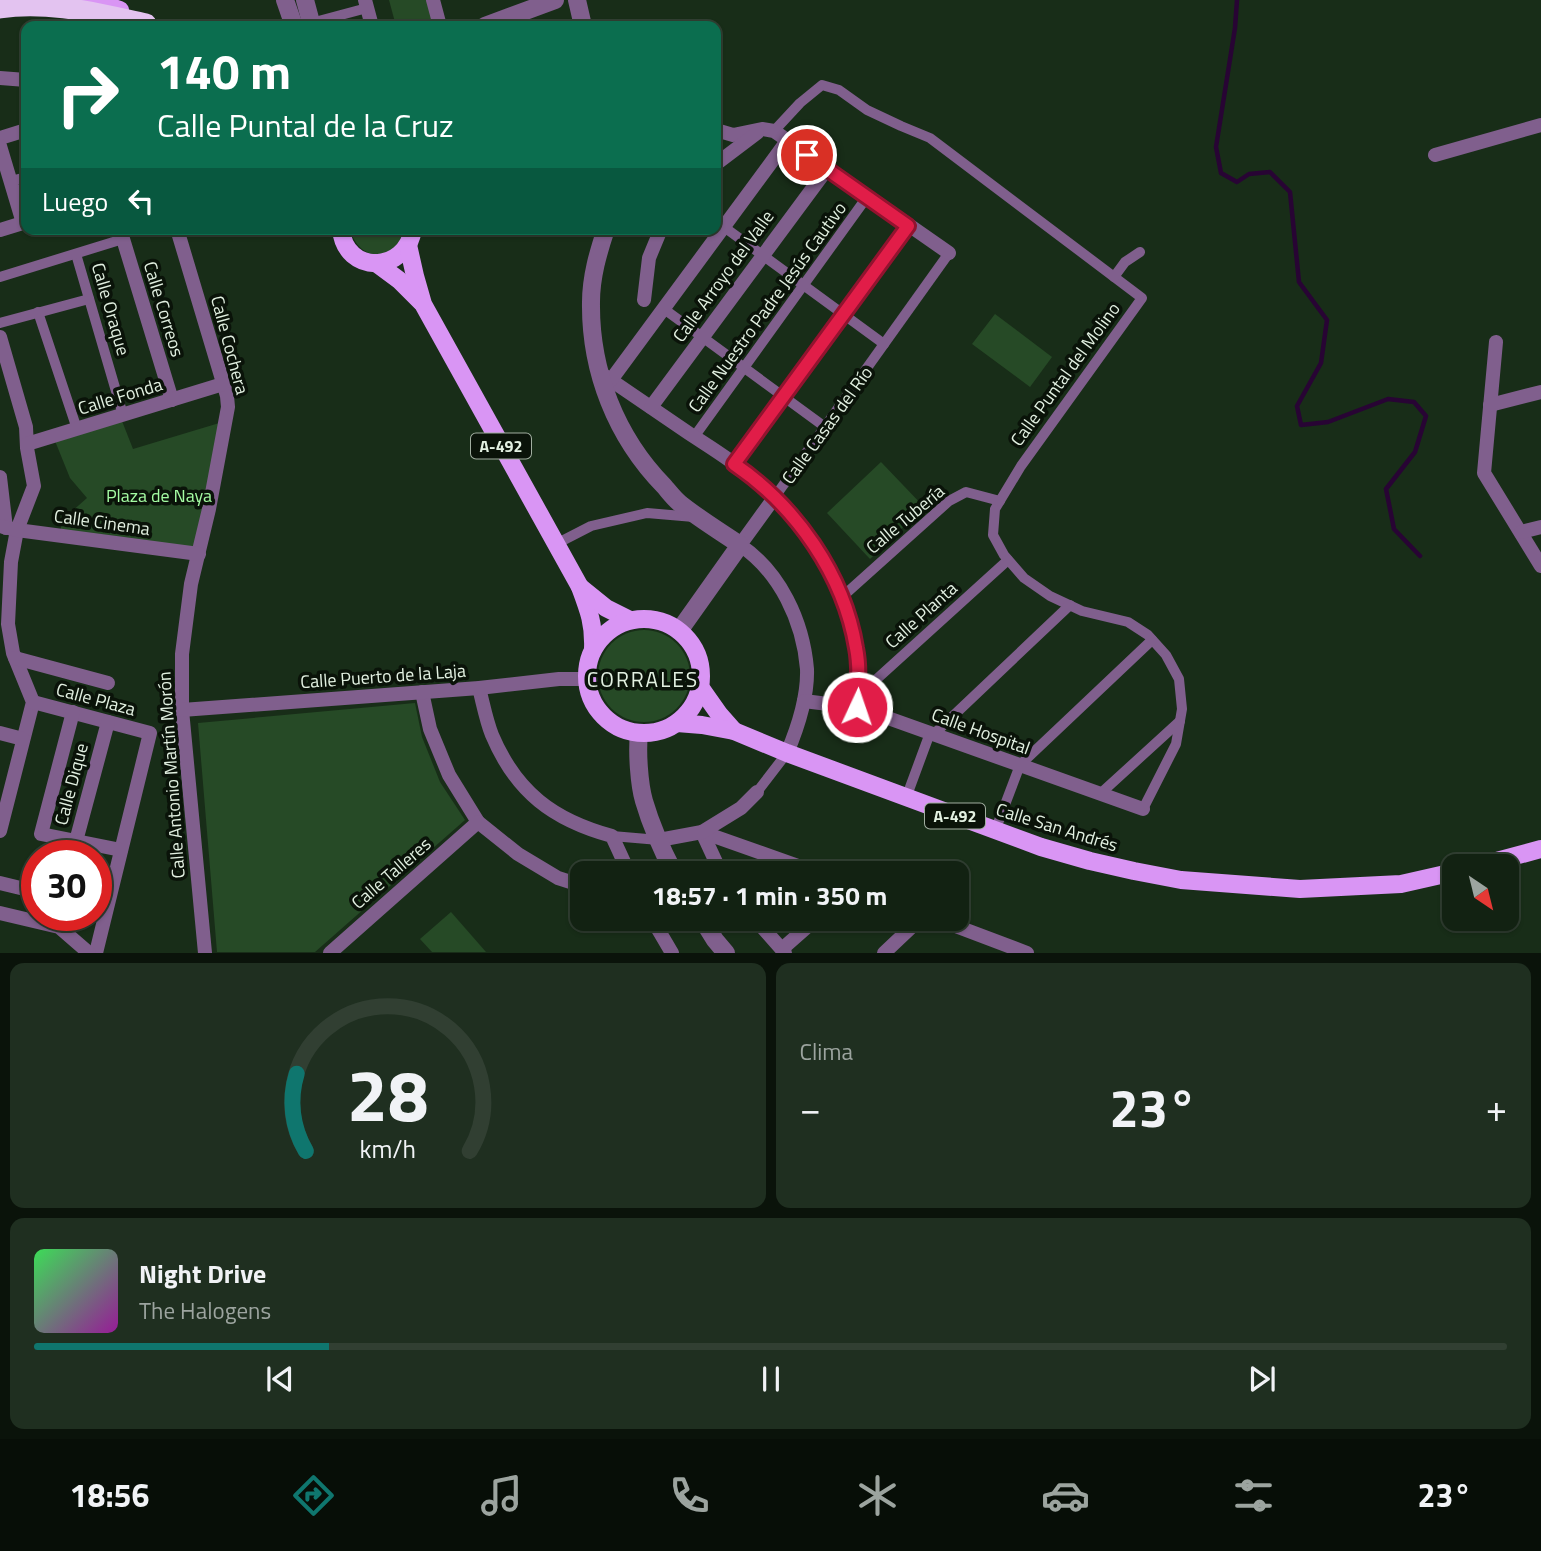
<!DOCTYPE html>
<html lang="es">
<head>
<meta charset="utf-8">
<style>
	:root { --surface:#122212; --page:#1f2f20; --text:#f1f3f6; --muted:#9ca49f; --line:#313f32; --accent:#0f766e }
	body { margin:0; font-family:"Titillium Web",sans-serif; background:var(--page); color:var(--text); height:100vh; display:flex; flex-direction:column; font-size:26px; white-space:nowrap }
	* { box-sizing:border-box; margin:0 }
	p { font-size:23px; color:var(--muted) }
	.icon { flex:none; width:38px; height:38px; fill:none; stroke:currentColor; stroke-width:2; stroke-linecap:round; stroke-linejoin:round }
	.map { position:relative; height:953px; overflow:hidden }
	.drawer { display:flex; flex-direction:column; gap:10px; padding:10px; background:#0a130a; flex:1 }
	.drawer>* { flex:none }
	.guide { position:absolute; left:21px; top:21px; width:700px; height:214px; border-radius:14px; box-shadow:0 2px 5px #0004,0 0 0 2px var(--line); background:#0b6e4f; color:#fff; overflow:hidden }
	.needle { width:46px; rotate:145deg }
	.controls { position:absolute; left:1442px; top:854px; display:grid; gap:14px }
	.controls a { display:grid; place-items:center; width:77px; height:77px; border-radius:14px; background:var(--surface); box-shadow:0 2px 5px #0004,0 0 0 2px var(--line); font-size:35px }
	.speed { position:absolute; left:21px; top:840px; display:flex; gap:14px; font-size:35px; font-weight:700; text-align:center }
	.speed>* { display:grid; place-content:center; width:91px; height:91px; border-radius:50%; background:var(--surface); box-shadow:0 2px 5px #0004,0 0 0 2px var(--line); line-height:1 }
	.speed .limit { border:10px solid #d22; background:#fff; color:#111 }
	.pin { position:absolute; display:grid; place-items:center; width:60px; height:60px; color:#fff; margin:-30px; border:4px solid #fff; border-radius:50%; box-shadow:0 2px 7px #0007 }
	.me { position:absolute; width:77px; margin:-38px; rotate:3deg; stroke-linejoin:round; filter:drop-shadow(0 0 5px #0008) }
	.turn { display:flex; align-items:center; gap:24px; height:147px; padding:0 21px; font-size:32px }
	.turn .icon { width:91px; height:91px; stroke-width:2.5 }
	.turn b { display:block; font-size:49px; line-height:60px }
	.then { display:flex; align-items:center; height:66px; padding:0 21px; background:#0003; gap:14px; font-size:26px }
	.big { font-size:52px; font-weight:700; line-height:1.1 }
	.drawer .card { flex:1; display:flex; flex-direction:column; justify-content:center; gap:10px; min-width:0; padding:0 24px; border-radius:14px; background:var(--page) }
	.drawer .dial { align-items:center; gap:0 }
	.dial svg { height:182px; overflow:visible; fill:none; stroke:var(--line); stroke-width:7; stroke-linecap:round; text-anchor:middle }
	.dial text { fill:var(--text); stroke:none }
	.song { display:flex; align-items:center; gap:21px }
	.cover { width:84px; height:84px; border-radius:10px; background:linear-gradient(135deg,hsl(130 70% 55%),hsl(300 70% 35%)) }
	.played { height:7px; border-radius:4px; background:linear-gradient(90deg,var(--accent) 20%,var(--line) 20%) }
	.keys { display:flex; justify-content:space-around; direction:ltr }
	.heat { display:flex; justify-content:space-between; align-items:center; font-size:38px; direction:ltr }
	.drawer .tiles { flex:1; display:grid; gap:10px; grid-template-columns:1fr 1fr }
	.card:last-child { grid-column:span 2 }
	.trip { position:absolute; left:570px; top:861px; width:399px; height:70px; border-radius:14px; background:var(--surface); box-shadow:0 2px 5px #0004,0 0 0 2px var(--line); font-weight:700; line-height:70px; text-align:center }
	.tabs { display:flex; height:112px; justify-content:space-around; align-items:center; background:#070e07; color:var(--muted) }
	.tabs .icon { width:49px; height:49px }
	.tabs .on { color:var(--accent) }
	.tabs b { font-size:32px; color:var(--text) }
	.map>svg:first-child { display:block }
</style>
</head>
<body>
<div class="map">
<svg width="1541" height="953" viewBox="0 0 1541 953">
	<rect width="100%" height="100%" fill="#182d18"/>
	<g fill="#264a26">
		<path d="M 389,0 L 429,0 L 436,26 L 396,26 Z"/>
		<path d="M 350,229 L 405,229 C 397,262 359,264 350,229 Z"/>
		<path d="M 995,314 L 1052,357 L 1030,387 L 972,344 Z"/>
		<path d="M 120,416 L 133,449 L 226,421 L 199,554 L 61,535 L 61,521 L 87,498 L 70,478 L 53,436 Z"/>
		<path d="M 881,462 L 924,507 L 870,559 L 827,513 Z"/>
		<circle cx="644" cy="676" r="46"/>
		<path d="M 415,703 L 422,737 L 440,782 L 465,820 L 315,952 L 217,952 L 198,723 Z"/>
		<path d="M 451,912 L 486,952 L 432,952 L 420,939 Z"/>
	</g>
	<g fill="none" stroke-linecap="round" stroke-linejoin="round">
		<path stroke="#280434" stroke-width="4.5" d="M 1237,0 L 1235,28 L 1216,147 L 1221,173 L 1237,182 L 1249,174 L 1270,172 L 1290,192 L 1299,282 L 1327,320 L 1321,363 L 1297,406 L 1301,425 L 1328,422 L 1388,399 L 1414,402 L 1426,416 L 1415,452 L 1386,489 L 1394,529 L 1420,556"/>
		<g stroke="#805f8d" stroke-width="10">
			<path d="M 311,23 L 367,8"/>
			<path d="M 774,131 L 800,103 L 822,85 L 839,90 L 867,110 L 901,126 L 930,138 L 1142,298 L 1021,466 L 995,509 L 993,535 L 1004,555 L 1024,578 L 1050,596 L 1082,611 L 1128,622 L 1148,635 L 1166,655 L 1179,679 L 1182,709 L 1176,744 L 1143,809"/>
			<path d="M 11,181 L 26,177"/>
			<path d="M 724,227 L 884,344"/>
			<path d="M 76,254 L 123,415"/>
			<path d="M 0,277 L 123,239"/>
			<path d="M 1114,277 L 1125,262 L 1140,252"/>
			<path d="M 664,309 L 825,427"/>
			<path d="M 38,312 L 77,429"/>
			<path d="M 0,323 L 89,299"/>
			<path d="M 694,437 L 867,197"/>
			<path d="M 774,498 L 949,253"/>
			<path d="M 556,544 L 591,526 L 647,513 L 694,517"/>
			<path d="M 842,597 L 949,501 L 966,492 L 1000,501"/>
			<path d="M 858,696 L 1008,560"/>
			<path d="M 934,734 L 1070,605"/>
			<path d="M 757,792 L 787,753"/>
			<path d="M 1100,794 L 1180,721"/>
			<path d="M 906,798 L 930,733"/>
			<path d="M 995,831 L 1020,765 L 1152,640"/>
			<path d="M 612,836 L 659,840"/>
		</g>
		<g stroke="#805f8d" stroke-width="14">
			<path d="M 365,0 L 372,26"/>
			<path d="M 433,0 L 440,26"/>
			<path d="M 0,78 L 26,80"/>
			<path d="M 716,130 L 733,135 L 762,129 L 774,131 L 949,253"/>
			<path d="M 0,138 L 26,130"/>
			<path d="M 0,146 L 23,223"/>
			<path d="M 1435,155 L 1541,125"/>
			<path d="M 716,164 L 757,133"/>
			<path d="M 120,229 L 172,400"/>
			<path d="M 177,229 L 227,396 L 228,407 L 209,509 L 191,584 L 182,654 L 182,710 L 205,953"/>
			<path d="M 0,230 L 26,222"/>
			<path d="M 644,300 L 649,258 L 661,229"/>
			<path d="M 0,337 L 26,427 L 27,448 L 34,486 L 17,530 L 11,562 L 8,624 L 13,653 L 33,702 L 0,831"/>
			<path d="M 1496,342 L 1484,473 L 1541,566"/>
			<path d="M 599,372 C 628,392 658,412 687,432 C 708,446 730,459 749,475 C 802,519 845,579 856,649 C 860,668 858,688 857,707"/>
			<path d="M 611,380 L 787,141"/>
			<path d="M 1490,405 L 1541,392"/>
			<path d="M 651,407 L 827,169"/>
			<path d="M 27,444 L 223,384"/>
			<path d="M 734,464 L 908,226"/>
			<path d="M 0,477 L 6,528"/>
			<path d="M 774,498 L 740,545 C 780,572 803,621 807,669 C 808,698 798,727 787,753"/>
			<path d="M 0,526 L 17,530 L 199,554"/>
			<path d="M 1521,532 L 1541,527"/>
			<path d="M 15,658 L 108,683"/>
			<path d="M 479,688 C 483,703 486,720 492,735 C 516,792 553,820 612,836 L 629,873"/>
			<path d="M 422,692 L 430,729 L 449,775 L 478,822 L 518,854 L 558,878 L 583,886"/>
			<path d="M 804,701 L 860,708 L 1143,809"/>
			<path d="M 33,702 L 150,733 L 96,953"/>
			<path d="M 182,710 L 479,688 L 559,679 L 586,679"/>
			<path d="M 73,712 L 41,834 L 121,850"/>
			<path d="M 0,733 L 23,739"/>
			<path d="M 702,832 L 818,873"/>
			<path d="M 702,832 L 721,873"/>
			<path d="M 659,840 L 702,832 L 741,808 L 757,792"/>
			<path d="M 72,856 L 108,722"/>
			<path d="M 0,883 L 37,892"/>
			<path d="M 0,913 L 59,927 L 89,953"/>
			<path d="M 652,919 L 672,953"/>
			<path d="M 755,919 L 785,953"/>
			<path d="M 937,919 L 1027,953"/>
			<path d="M 782,949 L 816,919"/>
			<path d="M 330,953 L 478,822"/>
			<path d="M 884,953 L 920,919"/>
		</g>
		<g stroke="#805f8d" stroke-width="18">
			<path d="M 285,0 L 294,26"/>
			<path d="M 305,0 L 312,26"/>
			<path d="M 577,0 L 583,26"/>
			<path d="M 485,26 L 555,0"/>
			<path d="M 606,229 C 598,253 591,277 591,302 C 590,371 616,437 664,486 C 670,493 675,500 682,505 C 701,520 721,532 740,545 L 679,631"/>
			<path d="M 639,734 C 637,751 639,784 644,801 C 651,825 662,850 674,873"/>
			<path d="M 702,919 L 715,940 L 726,953"/>
		</g>
		<g stroke="#d995f4" stroke-width="18">
			<path d="M 89,0 L 120,10"/>
			<path d="M 341,229 C 345,275 406,274 413,229"/>
			<path d="M 408,245 L 415,276 L 423,304 L 580,587 C 589,611 594,624 593,649"/>
			<path d="M 376,263 L 399,280 L 421,302"/>
			<path d="M 580,587 L 606,608 L 630,620"/>
			<circle cx="644" cy="676" r="57"/>
			<path d="M 700,687 L 719,714 L 734,731"/>
			<path d="M 677,723 L 702,725 L 734,731 L 787,753 L 1041,847 L 1090,861 L 1134,871 L 1181,880 L 1300,889 L 1401,884 L 1454,872"/>
			<path d="M 1478,866 L 1541,849"/>
		</g>
		<path stroke="#e3c3f0" stroke-width="21" d="M 0,8 C 48,0 99,14 146,24"/>
	</g>
	<g fill="none" stroke-linecap="round" stroke-linejoin="round">
		<defs>
			<path id="route" d="M 807,155 L 908,226 L 734,464 C 796,506 844,575 856,648 C 860,668 858,688 857,707"/>
		</defs>
		<use href="#route" stroke="#92132f" stroke-width="18"/>
		<use href="#route" stroke="#e11d48" stroke-width="12"/>
	</g>
	<g text-anchor="middle" dominant-baseline="central" stroke-width="7" stroke-linejoin="round" paint-order="stroke">
		<g fill="#0a1309" stroke="#a1aea0" stroke-width="2">
			<rect x="471" y="433.5" width="60" height="25" rx="5"/>
			<rect x="925" y="803.5" width="60" height="25" rx="5"/>
		</g>
		<g font-size="16" font-weight="bold" fill="#e2f0e1">
			<text x="501" y="446">A-492</text>
			<text x="955" y="816">A-492</text>
		</g>
		<g font-size="18" fill="#e2f0e1" stroke="#0a1309">
			<text transform="translate(723 276) rotate(-54)">Calle Arroyo del Valle</text>
			<text transform="translate(767 307) rotate(-54)">Calle Nuestro Padre Jesús Cautivo</text>
			<text transform="translate(111 309) rotate(74)">Calle Oraque</text>
			<text transform="translate(164 309) rotate(73)">Calle Correos</text>
			<text transform="translate(230 345) rotate(75)">Calle Cochera</text>
			<text transform="translate(1065 374) rotate(-54)">Calle Puntal del Molino</text>
			<text transform="translate(120 396) rotate(-17)">Calle Fonda</text>
			<text transform="translate(827 425) rotate(-54)">Calle Casas del Río</text>
			<text transform="translate(905 519) rotate(-40)">Calle Tubería</text>
			<text transform="translate(102 522) rotate(8)">Calle Cinema</text>
			<text transform="translate(921 615) rotate(-42)">Calle Planta</text>
			<text transform="translate(383 676) rotate(-4)">Calle Puerto de la Laja</text>
			<text transform="translate(96 699) rotate(15)">Calle Plaza</text>
			<text transform="translate(981 731) rotate(20)">Calle Hospital</text>
			<text transform="translate(171 775) rotate(-94)">Calle Antonio Martín Morón</text>
			<text transform="translate(71 784) rotate(-75)">Calle Dique</text>
			<text transform="translate(1057 827) rotate(17)">Calle San Andrés</text>
			<text transform="translate(391 873) rotate(-41)">Calle Talleres</text>
		</g>
		<g font-size="18" fill="#a5fda3" stroke="#0a1309">
			<text x="159" y="495">Plaza de Naya</text>
		</g>
		<g font-size="21" letter-spacing="2" fill="#e2f0e1" stroke="#0a1309">
			<text x="643" y="679">CORRALES</text>
		</g>
	</g>
</svg>
<div class="controls">
<a><svg class="needle" viewBox="-14 -14 28 28"><path d="M0-13l5 13h-10z" fill="#e53935"/><path d="M0 13l5-13h-10z" fill="#9ca49f"/></svg></a>
</div>
<div class="speed"><div class="limit">30</div></div>
<div class="pin" style="left:807px;top:155px;background:#d93025"><svg class="icon" aria-label="arrive" viewBox="0 0 24 24"><path d="M6 21V4h12l-3 4 3 4H6"/></svg></div>
<svg class="me" style="left:857px;top:707px" viewBox="-20 -20 40 40"><circle r="17" fill="#e11d48" stroke="#fff" stroke-width="3"/><path d="M0-11L8 9 0 5-8 9z" fill="#fff"/></svg>
<div class="trip">18:57 · 1 min · 350 m</div>
<div class="guide">
<div class="turn"><svg class="icon" aria-label="right" viewBox="0 0 24 24"><path d="M7 20v-9h11M14 6l5 5-5 5"/></svg><div><b>140 m</b>Calle Puntal de la Cruz</div></div>
<div class="then">Luego<svg class="icon" aria-label="left" viewBox="0 0 24 24"><path d="M17 20v-9H6M10 6l-5 5 5 5"/></svg></div>
</div>
</div>
<section class="drawer">
<div class="tiles">
<div class="card dial"><svg viewBox="0 0 100 80">
<path d="M14 69A42 42 0 1 1 86 69"/>
<path d="M14 69A42 42 0 0 1 10 35" stroke="#0f766e"/>
<text x="50" y="56" font-size="32" font-weight="700">28</text>
<text x="50" y="72" font-size="11">km/h</text>
</svg></div>
<div class="card"><p>Clima</p>
<div class="heat"><a>−</a><b class="big">23°</b><a>+</a></div>
</div>
<div class="card">
<div class="song"><i class="cover"></i><div><b>Night Drive</b><p>The Halogens</p></div></div>
<div class="played"></div>
<div class="keys"><svg class="icon" aria-label="previous" viewBox="0 0 24 24"><path d="M18 5L8 12l10 7zM5 5v14"/></svg><svg class="icon" aria-label="pause" viewBox="0 0 24 24"><path d="M8 5v14M16 5v14"/></svg><svg class="icon" aria-label="next" viewBox="0 0 24 24"><path d="M6 5l10 7-10 7zM19 5v14"/></svg></div>
</div>
</div>
</section>
<nav class="tabs">
<b>18:56</b>
<svg class="icon on" aria-label="directions" viewBox="0 0 24 24"><path d="M12 3l9 9-9 9-9-9zM9 14v-3h6M13 9l2 2-2 2"/></svg>
<svg class="icon" aria-label="music" viewBox="0 0 24 24"><path d="M9 18V5l10-2v13"/><circle cx="6" cy="18" r="3"/><circle cx="16" cy="16" r="3"/></svg>
<svg class="icon" aria-label="phone" viewBox="0 0 24 24"><path d="M5 4h4l2 5-3 2q2 4 5 5l2-3 5 2v4C11 20 4 13 5 4z"/></svg>
<svg class="icon" aria-label="climate" viewBox="0 0 24 24"><path d="M12 3v18M4 7l16 10M4 17L20 7"/></svg>
<svg class="icon" aria-label="car" viewBox="0 0 24 24"><path d="M5 17H2v-5l4-1 3-4h7l3 4 3 1v5h-3M9 17h6M6 11h13"/><circle cx="7" cy="17" r="2"/><circle cx="17" cy="17" r="2"/></svg>
<svg class="icon" aria-label="filters" viewBox="0 0 24 24"><path d="M4 7h16M4 17h16"/><circle cx="9" cy="7" r="2"/><circle cx="15" cy="17" r="2"/></svg>
<b>23°</b>
</nav>
</body>
</html>
